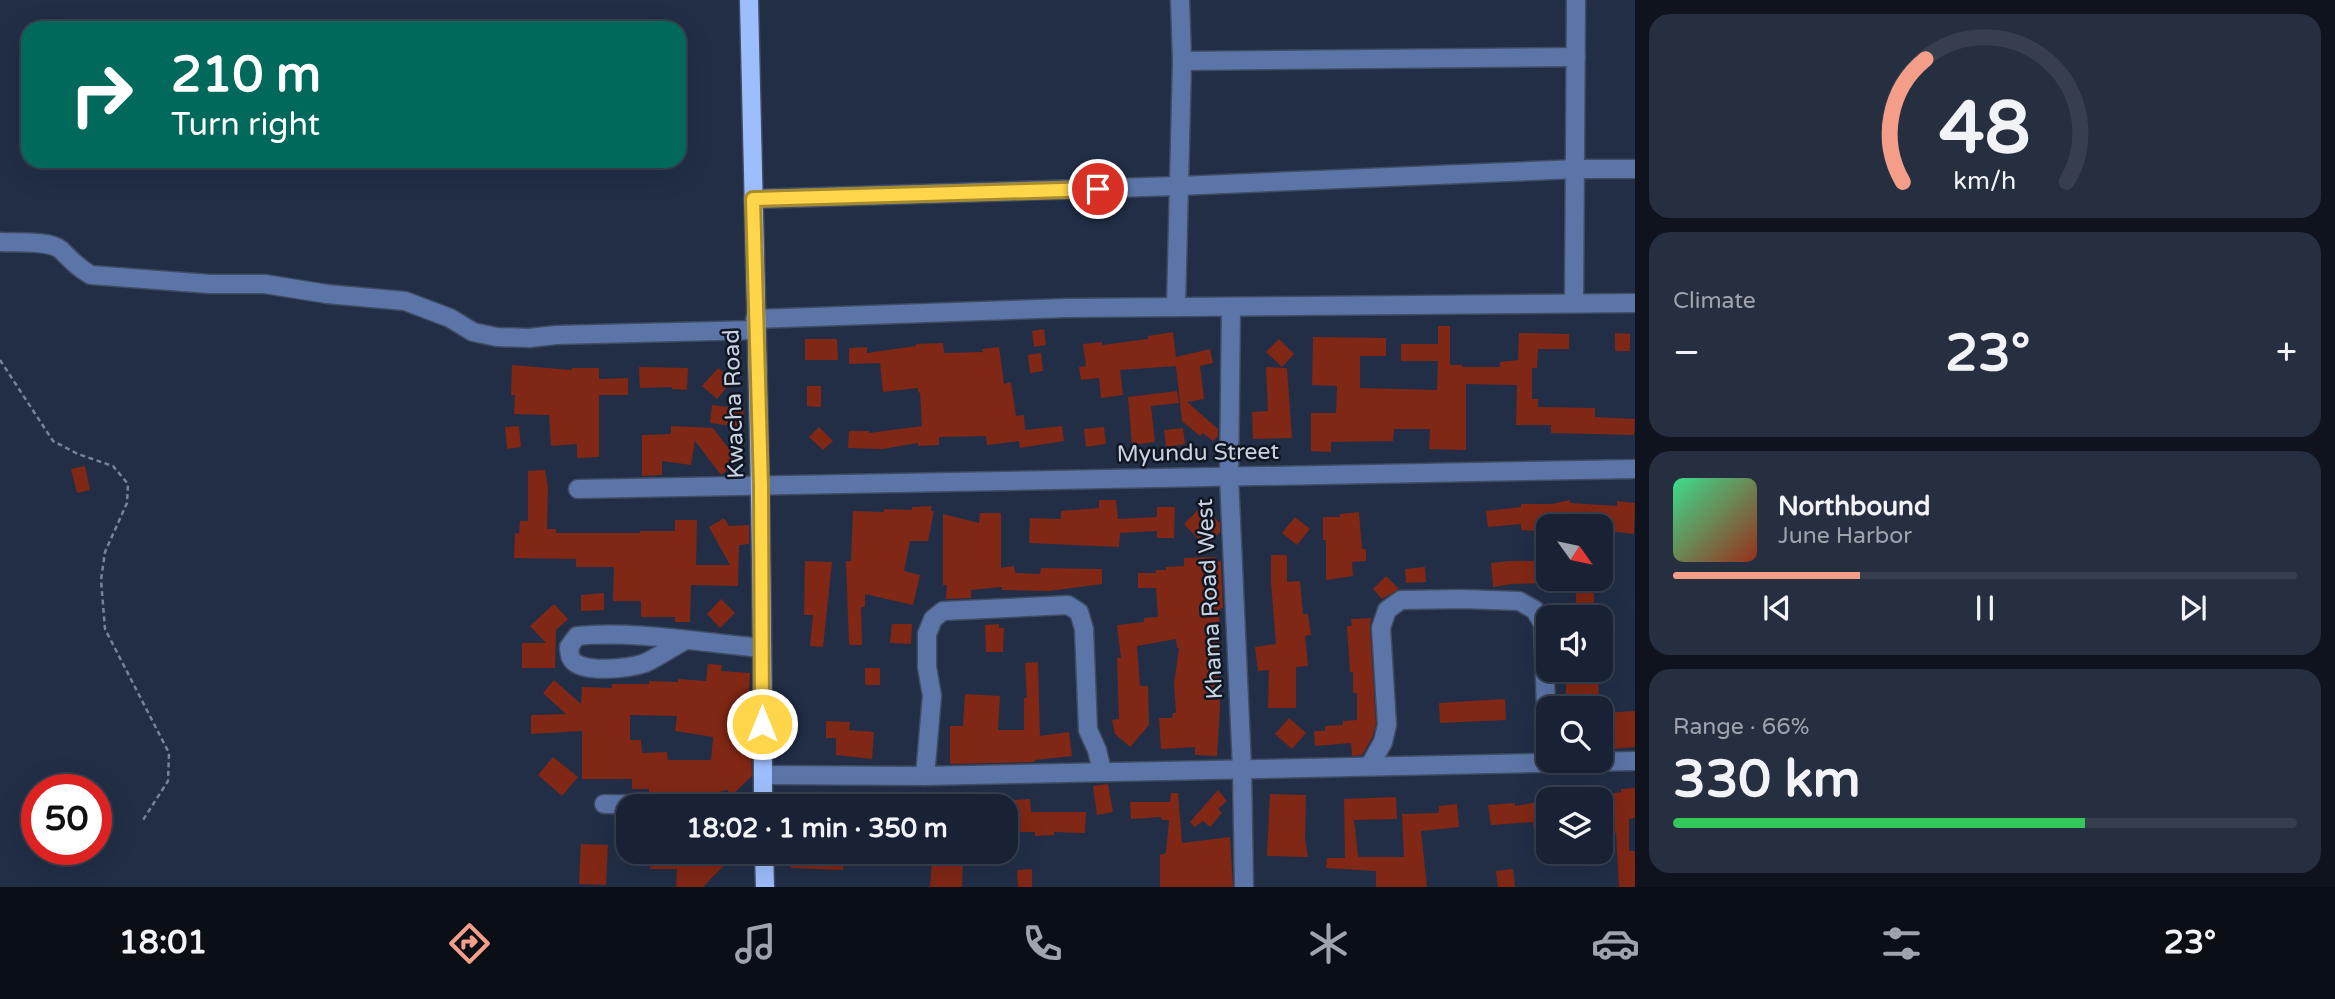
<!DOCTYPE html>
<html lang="en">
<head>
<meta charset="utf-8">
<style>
	:root { --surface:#192234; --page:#262f40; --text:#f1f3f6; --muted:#9fa4ac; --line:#373f4f; --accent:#f49e8a }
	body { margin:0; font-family:"Varela Round",sans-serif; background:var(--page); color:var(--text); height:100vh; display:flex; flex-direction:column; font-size:26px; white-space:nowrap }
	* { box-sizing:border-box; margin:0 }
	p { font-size:23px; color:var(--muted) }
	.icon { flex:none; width:38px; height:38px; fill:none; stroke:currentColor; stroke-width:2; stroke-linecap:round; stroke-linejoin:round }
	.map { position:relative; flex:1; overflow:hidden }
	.drawer { display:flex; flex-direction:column; gap:14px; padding:14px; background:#0e131d; width:700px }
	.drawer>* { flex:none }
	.banner { position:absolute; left:21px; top:21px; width:665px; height:147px; border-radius:21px; box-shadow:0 7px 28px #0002,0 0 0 2px var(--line); background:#00695c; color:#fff; overflow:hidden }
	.needle { width:46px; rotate:123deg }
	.controls { position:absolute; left:1536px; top:514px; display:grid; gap:14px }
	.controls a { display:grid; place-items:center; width:77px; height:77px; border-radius:14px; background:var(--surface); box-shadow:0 7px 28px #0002,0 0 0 2px var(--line); font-size:35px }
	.speed { position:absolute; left:21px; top:774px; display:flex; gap:14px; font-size:35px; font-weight:700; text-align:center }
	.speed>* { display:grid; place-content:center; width:91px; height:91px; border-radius:50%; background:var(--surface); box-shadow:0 7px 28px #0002,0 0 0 2px var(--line); line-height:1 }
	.speed .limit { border:10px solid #d22; background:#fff; color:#111 }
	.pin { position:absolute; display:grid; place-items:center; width:60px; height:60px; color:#fff; margin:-30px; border:4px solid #fff; border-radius:50%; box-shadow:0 2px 7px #0007 }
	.me { position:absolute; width:77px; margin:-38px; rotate:0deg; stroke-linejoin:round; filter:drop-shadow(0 0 5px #0008) }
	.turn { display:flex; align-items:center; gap:24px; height:147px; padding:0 35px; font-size:32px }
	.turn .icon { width:91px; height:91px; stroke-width:2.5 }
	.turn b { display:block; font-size:49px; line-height:60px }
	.big { font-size:52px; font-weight:700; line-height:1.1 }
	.drawer .tile { flex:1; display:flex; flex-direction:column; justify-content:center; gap:10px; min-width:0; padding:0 24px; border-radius:21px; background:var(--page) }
	.drawer .dial { align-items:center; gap:0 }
	.dial svg { height:182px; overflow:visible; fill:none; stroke:var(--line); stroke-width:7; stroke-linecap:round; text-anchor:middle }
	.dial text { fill:var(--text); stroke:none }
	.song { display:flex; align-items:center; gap:21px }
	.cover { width:84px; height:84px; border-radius:10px; background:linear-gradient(135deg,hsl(150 70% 55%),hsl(10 70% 35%)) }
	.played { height:7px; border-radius:4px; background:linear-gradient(90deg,var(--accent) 30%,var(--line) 30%) }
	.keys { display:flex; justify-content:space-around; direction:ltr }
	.heat { display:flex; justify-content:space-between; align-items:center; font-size:38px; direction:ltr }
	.charge { height:10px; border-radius:5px; background:linear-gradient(90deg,#34c759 66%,var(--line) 0) }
	.trip { position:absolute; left:616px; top:794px; width:402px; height:70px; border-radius:21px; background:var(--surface); box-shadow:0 7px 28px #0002,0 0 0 2px var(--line); font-weight:700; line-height:70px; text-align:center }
	.menu { display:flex; height:112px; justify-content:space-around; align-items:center; background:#0a0e15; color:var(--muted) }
	.menu .icon { width:49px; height:49px }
	.menu .current { color:var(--accent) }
	.menu b { font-size:32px; color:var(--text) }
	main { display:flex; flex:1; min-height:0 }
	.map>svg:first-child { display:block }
</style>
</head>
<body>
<main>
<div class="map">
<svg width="1635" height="887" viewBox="0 0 1635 887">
	<rect width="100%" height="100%" fill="#212e46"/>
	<g fill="#812715" fill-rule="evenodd">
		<path d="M 1438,326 L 1450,326 L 1450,365 L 1462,365 L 1462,367 L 1500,367 L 1500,362 L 1518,360 L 1519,333 L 1569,334 L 1569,349 L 1538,349 L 1537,368 L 1532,368 L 1532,399 L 1538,399 L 1538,407 L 1595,408 L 1595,417 L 1635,419 L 1634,435 L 1551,433 L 1551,425 L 1516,425 L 1517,385 L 1466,384 L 1466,450 L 1429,449 L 1430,429 L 1394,429 L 1393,441 L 1331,442 L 1331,452 L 1311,451 L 1311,413 L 1336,413 L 1337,386 L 1312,385 L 1313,337 L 1386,338 L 1386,356 L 1360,356 L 1360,388 L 1437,390 L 1438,361 L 1401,361 L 1401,344 L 1438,344 Z"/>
		<path d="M 1044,329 L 1046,345 L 1034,347 L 1032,331 Z"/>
		<path d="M 1173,332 L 1176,357 L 1210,349 L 1213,363 L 1200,366 L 1204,399 L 1187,402 L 1218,429 L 1218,436 L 1213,441 L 1203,433 L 1200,436 L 1182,421 L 1176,366 L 1120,370 L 1123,395 L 1101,398 L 1099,378 L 1081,380 L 1079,367 L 1086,366 L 1083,344 L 1102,342 L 1102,345 L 1148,339 L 1148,336 Z"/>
		<path d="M 1615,333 L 1630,334 L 1630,351 L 1615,351 Z"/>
		<path d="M 805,339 L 837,339 L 838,360 L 805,360 Z"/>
		<path d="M 1279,339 L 1294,354 L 1282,367 L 1266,352 Z"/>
		<path d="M 943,343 L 944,353 L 983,352 L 982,349 L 999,347 L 1004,384 L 1011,382 L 1016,416 L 1024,415 L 1025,430 L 1062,426 L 1064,441 L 1020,448 L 1019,441 L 987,445 L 986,436 L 939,437 L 939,445 L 918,446 L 918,443 L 883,449 L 848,448 L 849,431 L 869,431 L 869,433 L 922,426 L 920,393 L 918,392 L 918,388 L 883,392 L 880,363 L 849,364 L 849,348 L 867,347 L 867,353 L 916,346 L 916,344 Z"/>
		<path d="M 1041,353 L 1043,371 L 1030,373 L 1028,355 Z"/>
		<path d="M 512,365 L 572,370 L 572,368 L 599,368 L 599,379 L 628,378 L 628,395 L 599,395 L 599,457 L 577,458 L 577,444 L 551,446 L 549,415 L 514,414 L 515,395 L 511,395 Z"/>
		<path d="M 639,367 L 688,368 L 687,390 L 672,389 L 672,387 L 640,388 Z"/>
		<path d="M 1266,367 L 1287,368 L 1292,438 L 1253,439 L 1252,412 L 1268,411 Z"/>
		<path d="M 718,368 L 733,380 L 717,399 L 702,386 Z"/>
		<path d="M 807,386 L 821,386 L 821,407 L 807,406 Z"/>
		<path d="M 1177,391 L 1179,403 L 1151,406 L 1155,442 L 1132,445 L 1128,397 Z"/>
		<path d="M 712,405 L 744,409 L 742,427 L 710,423 Z"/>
		<path d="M 519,426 L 521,447 L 507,449 L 505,427 Z"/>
		<path d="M 671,426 L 713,428 L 738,461 L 721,475 L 695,441 L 691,465 L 662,461 L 662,475 L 642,476 L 642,435 L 671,434 Z"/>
		<path d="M 819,427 L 833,441 L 823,450 L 809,437 Z"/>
		<path d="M 1104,427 L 1106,444 L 1086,447 L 1084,429 Z"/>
		<path d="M 1183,428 L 1185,444 L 1166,447 L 1164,430 Z"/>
		<path d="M 85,466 L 90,490 L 77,493 L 71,469 Z"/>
		<path d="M 545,470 L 548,488 L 547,529 L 556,529 L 556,533 L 640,533 L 640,531 L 675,531 L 675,520 L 697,520 L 696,565 L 730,565 L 709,527 L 724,518 L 729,526 L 749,525 L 749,544 L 739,545 L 738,586 L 691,585 L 690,622 L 675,622 L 675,617 L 641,617 L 641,601 L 613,601 L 614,567 L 576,567 L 576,559 L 514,558 L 515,533 L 519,534 L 520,521 L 528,521 L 528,471 Z"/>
		<path d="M 1099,500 L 1116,500 L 1118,519 L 1157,517 L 1157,507 L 1175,507 L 1174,538 L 1157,538 L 1157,531 L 1120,533 L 1119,547 L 1029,543 L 1030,518 L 1061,519 L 1061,511 L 1099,508 Z"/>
		<path d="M 1570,500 L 1570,503 L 1617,506 L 1617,501 L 1635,503 L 1634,534 L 1601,530 L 1601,527 L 1540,527 L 1540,531 L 1521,530 L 1521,524 L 1488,527 L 1486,511 L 1521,507 L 1521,504 L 1552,504 Z"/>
		<path d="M 931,506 L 931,511 L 934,511 L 928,541 L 910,541 L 904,571 L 920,575 L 913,605 L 865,594 L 865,607 L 861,607 L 862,645 L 849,645 L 846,561 L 851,561 L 853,511 L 884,512 L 884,509 L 912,510 L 912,507 Z"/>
		<path d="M 1202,506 L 1220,523 L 1220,532 L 1206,547 L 1184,524 Z"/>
		<path d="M 1359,512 L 1362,549 L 1366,549 L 1366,561 L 1352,562 L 1353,576 L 1326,580 L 1326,540 L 1323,540 L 1323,517 L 1340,517 L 1340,514 Z"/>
		<path d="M 980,513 L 1001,513 L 1001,568 L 1014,566 L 1015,573 L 1040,574 L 1041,568 L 1102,569 L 1102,584 L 1049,591 L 1002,590 L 1002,587 L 971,590 L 971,598 L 946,599 L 947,585 L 943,585 L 943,514 L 979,523 Z"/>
		<path d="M 1295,517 L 1310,529 L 1297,545 L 1282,533 Z"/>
		<path d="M 1271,555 L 1287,555 L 1287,582 L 1300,581 L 1303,614 L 1308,614 L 1311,635 L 1305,636 L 1308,666 L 1296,667 L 1296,708 L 1268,708 L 1269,670 L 1258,671 L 1255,647 L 1276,644 L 1271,583 Z"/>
		<path d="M 1216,557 L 1216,561 L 1221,561 L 1223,608 L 1219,609 L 1220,707 L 1217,756 L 1195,755 L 1195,747 L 1161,749 L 1159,718 L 1172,718 L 1173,713 L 1176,713 L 1174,684 L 1179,648 L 1177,648 L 1176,639 L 1137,646 L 1140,686 L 1148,686 L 1149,725 L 1130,747 L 1115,734 L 1112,720 L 1119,719 L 1117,658 L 1121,658 L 1117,625 L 1144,622 L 1144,618 L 1158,617 L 1156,588 L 1138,588 L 1138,573 L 1156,573 L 1156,570 L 1166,570 L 1166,567 L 1184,566 L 1184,558 Z"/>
		<path d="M 805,561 L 832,562 L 823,647 L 810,646 L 813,615 L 804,615 Z"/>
		<path d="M 1510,561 L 1544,561 L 1544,583 L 1512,584 L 1493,587 L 1491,563 Z"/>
		<path d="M 1425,567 L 1426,582 L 1406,583 L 1405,569 Z"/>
		<path d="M 1386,576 L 1399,589 L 1382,599 L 1373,589 Z"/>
		<path d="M 1576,579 L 1600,579 L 1600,592 L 1594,592 L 1594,618 L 1576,618 Z"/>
		<path d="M 604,593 L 604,610 L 581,611 L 581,595 Z"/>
		<path d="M 721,599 L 735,613 L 720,628 L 707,614 Z"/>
		<path d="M 554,604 L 568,619 L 556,630 L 555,668 L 522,668 L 522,643 L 546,643 L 530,626 Z"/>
		<path d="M 1371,618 L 1370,629 L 1376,724 L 1372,738 L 1362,755 L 1352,756 L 1351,743 L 1315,746 L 1314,731 L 1325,731 L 1325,726 L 1343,725 L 1343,721 L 1357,720 L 1357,693 L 1353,693 L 1353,672 L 1350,672 L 1347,626 L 1352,626 L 1351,619 Z"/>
		<path d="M 892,624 L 912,624 L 911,644 L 890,643 Z"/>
		<path d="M 999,624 L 999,628 L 1004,628 L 1003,652 L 986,652 L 985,625 Z"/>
		<path d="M 1038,662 L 1040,736 L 1069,732 L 1072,756 L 1035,760 L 1035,762 L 950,764 L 950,726 L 963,726 L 965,694 L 1000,696 L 998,730 L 1024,730 L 1024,698 L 1027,698 L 1025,663 Z"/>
		<path d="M 708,664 L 722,665 L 721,671 L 750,673 L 749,695 L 752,776 L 732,795 L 727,790 L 706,795 L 660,794 L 649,792 L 649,789 L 632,789 L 632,779 L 582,779 L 582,731 L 531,734 L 531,715 L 566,714 L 543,693 L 554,680 L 581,704 L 582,687 L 612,688 L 612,684 L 649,684 L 649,681 L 678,682 L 678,679 L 706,681 ZM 630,715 L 677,716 L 675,731 L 713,737 L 711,760 L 668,760 L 667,752 L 642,753 L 641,740 L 630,740 Z"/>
		<rect x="865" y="668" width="15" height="17"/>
		<path d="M 1567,670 L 1597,670 L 1600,709 L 1565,708 Z"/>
		<path d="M 1505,699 L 1506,720 L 1440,723 L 1439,703 Z"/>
		<path d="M 1635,711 L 1635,747 L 1601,750 L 1601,713 Z"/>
		<path d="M 1289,718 L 1306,733 L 1292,749 L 1275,734 Z"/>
		<path d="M 826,721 L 850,722 L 849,730 L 874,732 L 872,759 L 836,755 L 836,738 L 826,738 Z"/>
		<path d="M 553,757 L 578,777 L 562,796 L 538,775 Z"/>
		<path d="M 1108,784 L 1113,812 L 1097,815 L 1093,786 Z"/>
		<path d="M 1635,788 L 1635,818 L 1629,819 L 1629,851 L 1635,851 L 1635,887 L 1619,887 L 1616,833 L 1606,834 L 1605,812 L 1601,813 L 1601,795 L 1621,792 L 1621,789 Z"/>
		<path d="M 1218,790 L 1227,801 L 1218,809 L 1222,813 L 1210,827 L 1203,821 L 1195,827 L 1190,822 Z"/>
		<path d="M 841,792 L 843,807 L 818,807 L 816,795 Z"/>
		<path d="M 1171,793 L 1178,793 L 1182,843 L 1230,837 L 1233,887 L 1160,887 L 1160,855 L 1166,853 L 1169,820 L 1162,820 L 1161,817 L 1131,819 L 1130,802 L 1170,802 Z"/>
		<path d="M 1270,794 L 1306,795 L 1305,839 L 1308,857 L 1267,856 Z"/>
		<path d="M 1396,797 L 1397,819 L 1354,820 L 1358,855 L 1359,857 L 1404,857 L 1402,814 L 1439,813 L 1439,806 L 1457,804 L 1459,827 L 1421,831 L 1427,887 L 1376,887 L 1376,871 L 1326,868 L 1327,858 L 1345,858 L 1344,799 Z"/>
		<path d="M 1030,799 L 1031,812 L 1086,812 L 1085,833 L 1054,832 L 1054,835 L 1035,836 L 1035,832 L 1016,832 L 1014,800 Z"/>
		<path d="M 1544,801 L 1549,842 L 1535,843 L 1533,822 L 1491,825 L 1488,805 L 1515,803 L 1515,806 Z"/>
		<path d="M 581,844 L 608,845 L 606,885 L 579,884 Z"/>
		<path d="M 651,852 L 737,852 L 703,887 L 676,887 L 677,869 L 650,869 Z"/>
		<path d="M 791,852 L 843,852 L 843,870 L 791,868 Z"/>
		<path d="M 946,857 L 963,858 L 962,887 L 930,887 L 932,859 L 945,860 Z"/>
		<path d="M 1032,869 L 1032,887 L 1018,887 L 1017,870 Z"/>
		<path d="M 1513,869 L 1515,887 L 1498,887 L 1496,871 Z"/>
	</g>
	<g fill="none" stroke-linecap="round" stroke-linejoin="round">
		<defs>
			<g id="minor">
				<path d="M 1182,61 L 1576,57"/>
				<path d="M 753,199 L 1178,186 L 1577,169 L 1635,169"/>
				<path d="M 0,242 C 15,243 50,240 61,250 C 71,260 78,268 91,275 L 210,284 L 265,284 L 327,294 L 405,301 L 450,318 L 473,332 L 497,337 L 529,338 L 556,335 L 756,330"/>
				<path d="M 1574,303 L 1576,0"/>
				<path d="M 1176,307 L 1182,61 L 1180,0"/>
				<path d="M 1231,308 L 1229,477 L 1242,768 L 1244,887"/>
				<path d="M 755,319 L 1067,308 L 1635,303"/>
				<path d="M 578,489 L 1635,469"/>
				<path d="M 684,641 C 671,648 658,657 645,663 C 630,668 579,675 571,658 C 570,657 569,649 569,647 L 577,636 C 633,630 705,643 762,648"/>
				<path d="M 1370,765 L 1383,742 L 1387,725 L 1381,628 L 1387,610 L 1401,600 L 1462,599 L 1519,601 L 1535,610 L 1543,624 L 1548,764"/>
				<path d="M 763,775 L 925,776 L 1635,761"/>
				<path d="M 925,776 L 932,696 L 927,667 L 927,634 L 933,619 L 943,611 L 1068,605 L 1079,612 L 1084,629 L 1088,730 L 1097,750 L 1102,771"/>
				<path d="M 604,804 L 763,807"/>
			</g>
			<g id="major">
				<path d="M 749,0 C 755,269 763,538 763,807"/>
				<path d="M 764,852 L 765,887"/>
			</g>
		</defs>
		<use href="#minor" stroke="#3f4c62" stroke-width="21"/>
		<use href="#major" stroke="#3f4c62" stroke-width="21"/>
		<path stroke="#788396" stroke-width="2.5" stroke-dasharray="5 3.5" stroke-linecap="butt" d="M 0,360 L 53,441 L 78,454 L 113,466 L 128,484 L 127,503 L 105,552 L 101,580 L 105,629 L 169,753 L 168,781 L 143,820"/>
		<use href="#minor" stroke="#5b75a8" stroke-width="18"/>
		<use href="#major" stroke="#9dbefc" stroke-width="18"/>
	</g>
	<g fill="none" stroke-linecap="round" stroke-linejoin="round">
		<defs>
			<path id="route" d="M 762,724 L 761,486 L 753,199 L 1098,189"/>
		</defs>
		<use href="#route" stroke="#a68a30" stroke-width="18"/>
		<use href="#route" stroke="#ffd54a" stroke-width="12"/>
	</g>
	<g text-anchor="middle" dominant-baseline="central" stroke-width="5" stroke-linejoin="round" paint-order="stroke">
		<g font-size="23" fill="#c9d2e1" stroke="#101621">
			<text transform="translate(734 404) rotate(-92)">Kwacha Road</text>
			<text transform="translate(1198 453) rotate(-1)">Myundu Street</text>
			<text transform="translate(1210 599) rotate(-93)">Khama Road West</text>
		</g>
	</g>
</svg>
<div class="controls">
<a><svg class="needle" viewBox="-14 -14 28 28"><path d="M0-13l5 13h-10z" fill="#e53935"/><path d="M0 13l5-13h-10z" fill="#9fa4ac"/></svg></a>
<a><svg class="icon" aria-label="sound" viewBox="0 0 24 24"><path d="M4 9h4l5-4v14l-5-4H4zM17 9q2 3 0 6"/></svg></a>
<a><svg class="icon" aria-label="search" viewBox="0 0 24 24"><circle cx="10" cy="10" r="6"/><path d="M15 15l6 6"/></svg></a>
<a><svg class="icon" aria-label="layers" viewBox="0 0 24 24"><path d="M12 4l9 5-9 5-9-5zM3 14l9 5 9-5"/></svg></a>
</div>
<div class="speed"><div class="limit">50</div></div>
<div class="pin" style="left:1098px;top:189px;background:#d93025"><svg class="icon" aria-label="arrive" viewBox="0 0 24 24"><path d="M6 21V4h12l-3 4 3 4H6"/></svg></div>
<svg class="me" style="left:762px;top:724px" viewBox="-20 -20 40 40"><circle r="17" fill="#ffd54a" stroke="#fff" stroke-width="3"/><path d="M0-11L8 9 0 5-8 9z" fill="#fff"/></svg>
<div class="trip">18:02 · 1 min · 350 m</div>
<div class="banner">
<div class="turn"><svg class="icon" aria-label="right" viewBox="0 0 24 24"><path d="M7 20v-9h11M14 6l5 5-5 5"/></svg><div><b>210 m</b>Turn right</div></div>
</div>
</div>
<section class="drawer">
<div class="tile dial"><svg viewBox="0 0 100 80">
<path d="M14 69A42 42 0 1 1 86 69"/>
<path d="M14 69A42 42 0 0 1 24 15" stroke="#f49e8a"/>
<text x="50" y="56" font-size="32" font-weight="700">48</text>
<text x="50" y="72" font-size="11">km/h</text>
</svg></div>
<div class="tile"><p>Climate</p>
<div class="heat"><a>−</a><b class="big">23°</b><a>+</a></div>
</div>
<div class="tile">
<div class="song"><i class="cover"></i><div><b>Northbound</b><p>June Harbor</p></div></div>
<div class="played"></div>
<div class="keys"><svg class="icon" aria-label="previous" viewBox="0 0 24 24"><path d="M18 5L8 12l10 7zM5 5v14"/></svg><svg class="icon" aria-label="pause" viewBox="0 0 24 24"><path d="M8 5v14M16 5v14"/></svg><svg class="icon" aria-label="next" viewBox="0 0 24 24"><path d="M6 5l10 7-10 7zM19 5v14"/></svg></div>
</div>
<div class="tile"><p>Range · 66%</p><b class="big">330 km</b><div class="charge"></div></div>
</section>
</main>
<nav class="menu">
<b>18:01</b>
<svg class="icon current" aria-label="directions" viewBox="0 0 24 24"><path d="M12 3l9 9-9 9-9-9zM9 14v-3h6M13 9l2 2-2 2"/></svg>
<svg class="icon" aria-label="music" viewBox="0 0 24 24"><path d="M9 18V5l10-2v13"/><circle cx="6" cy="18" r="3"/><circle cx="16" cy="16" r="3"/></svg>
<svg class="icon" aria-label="phone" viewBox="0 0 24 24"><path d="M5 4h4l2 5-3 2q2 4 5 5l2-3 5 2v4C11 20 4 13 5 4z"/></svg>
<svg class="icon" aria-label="climate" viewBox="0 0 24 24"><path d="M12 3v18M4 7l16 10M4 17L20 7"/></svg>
<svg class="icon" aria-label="car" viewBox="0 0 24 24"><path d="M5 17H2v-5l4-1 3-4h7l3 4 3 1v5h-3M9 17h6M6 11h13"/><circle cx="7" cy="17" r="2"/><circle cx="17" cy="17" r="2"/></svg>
<svg class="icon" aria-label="filters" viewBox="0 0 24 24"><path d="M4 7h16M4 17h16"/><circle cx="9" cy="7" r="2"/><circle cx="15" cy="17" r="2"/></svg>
<b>23°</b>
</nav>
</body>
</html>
